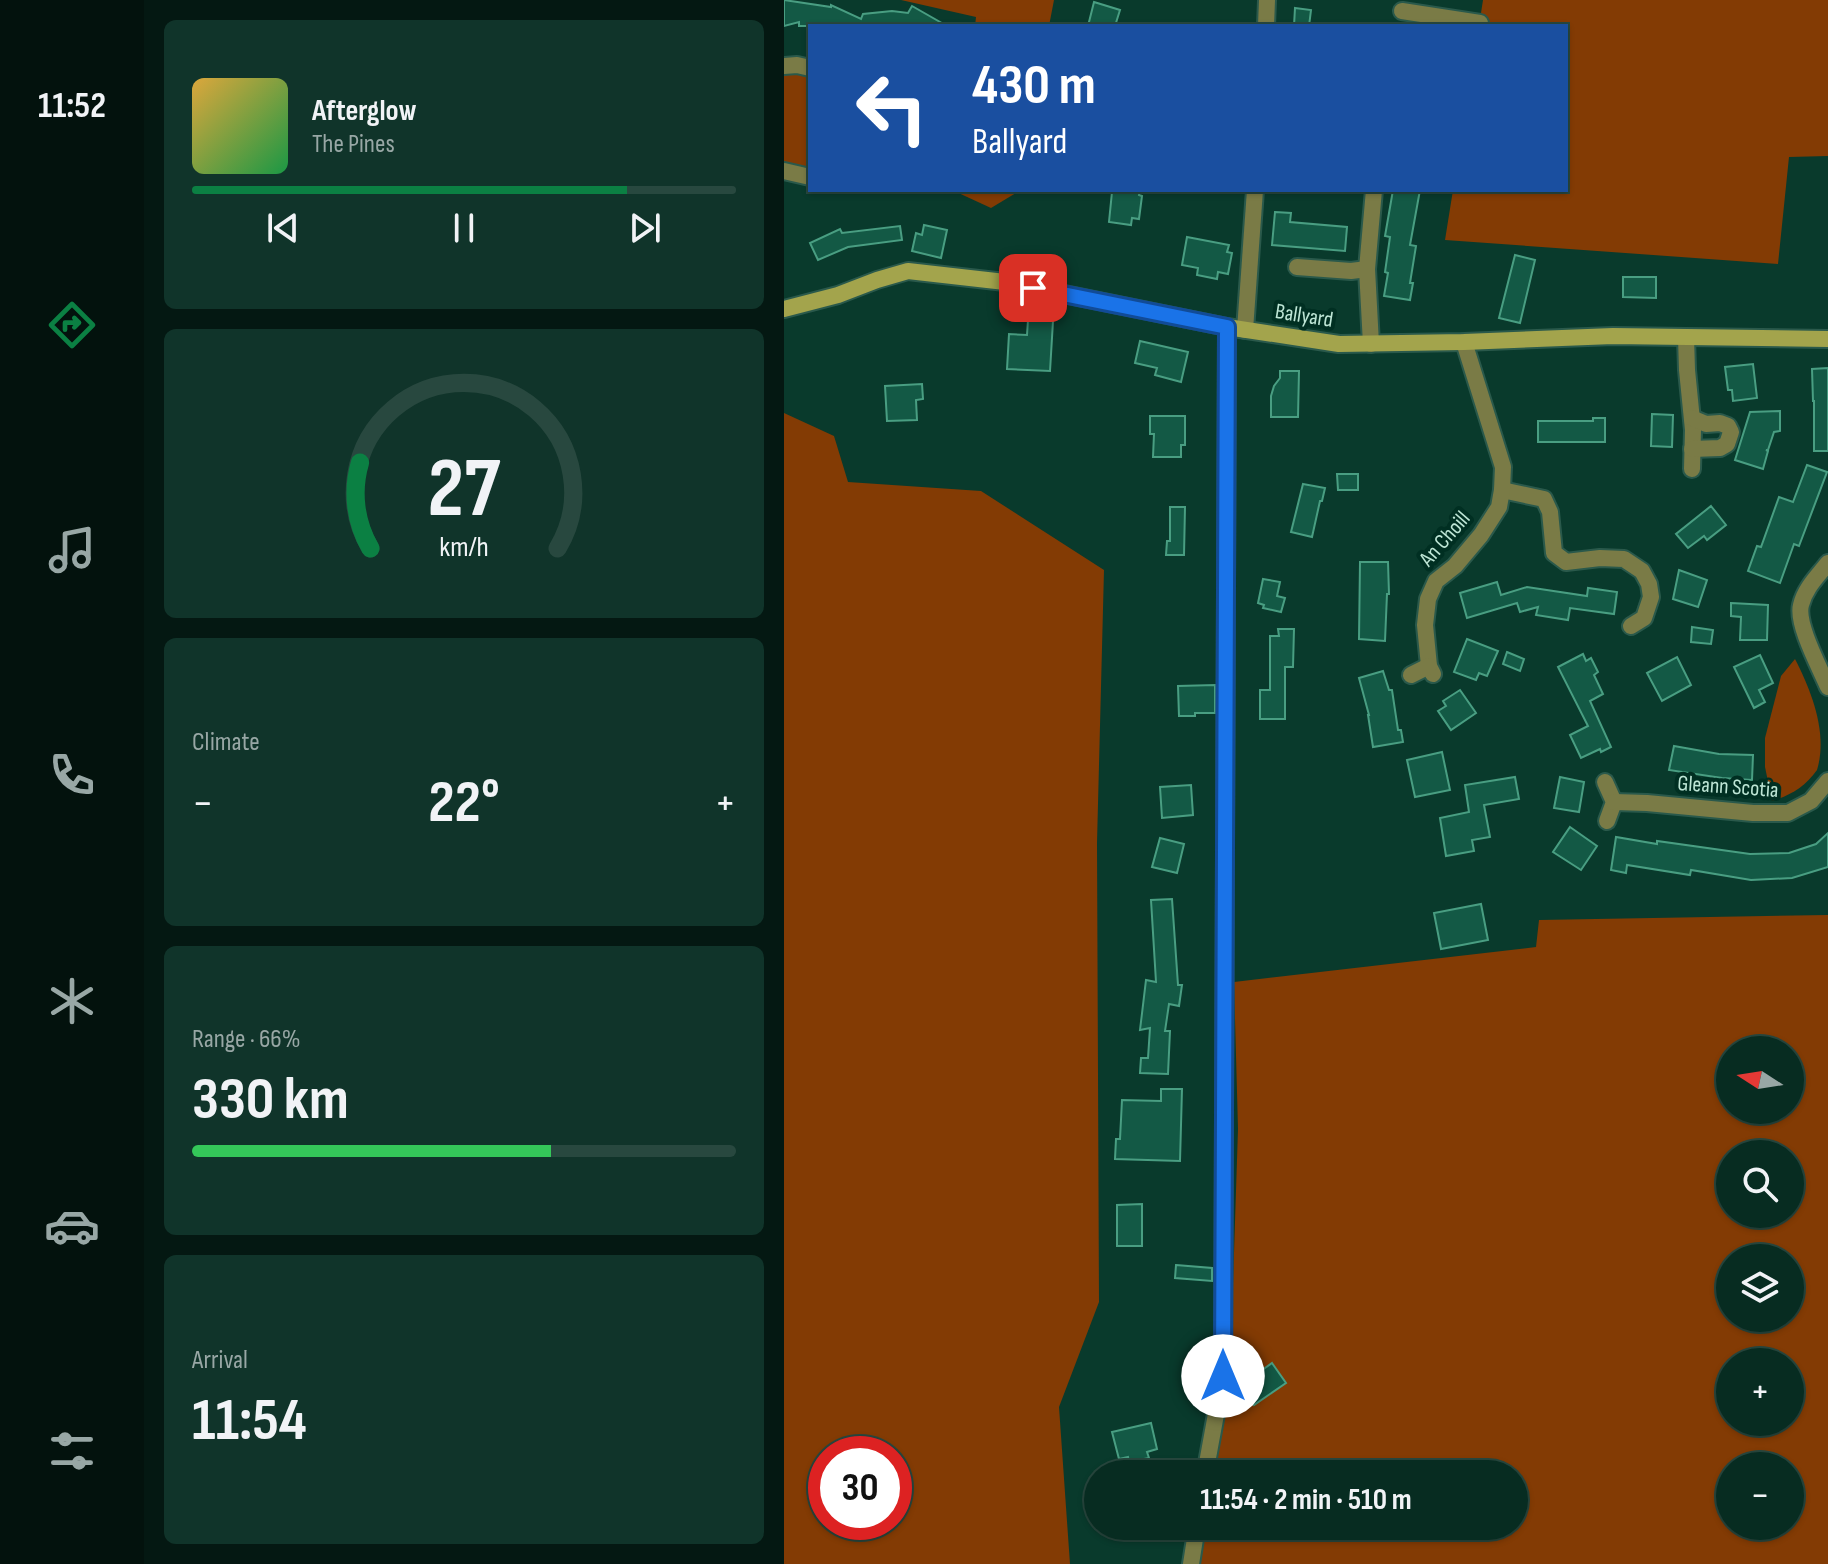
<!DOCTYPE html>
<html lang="en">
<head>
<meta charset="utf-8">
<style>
	:root { --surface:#072c21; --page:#10342a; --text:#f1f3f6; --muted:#98a7a5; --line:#28483f; --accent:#0b8043 }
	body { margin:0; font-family:"Sofia Sans Condensed",sans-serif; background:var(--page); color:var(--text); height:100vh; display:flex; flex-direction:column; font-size:30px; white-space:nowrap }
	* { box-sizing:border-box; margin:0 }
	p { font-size:26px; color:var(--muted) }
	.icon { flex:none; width:44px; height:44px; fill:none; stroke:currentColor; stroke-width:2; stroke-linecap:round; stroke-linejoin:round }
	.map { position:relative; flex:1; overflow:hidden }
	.details { display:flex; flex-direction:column; gap:20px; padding:20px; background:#041812; width:640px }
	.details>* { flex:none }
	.guide { position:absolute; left:24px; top:24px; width:760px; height:168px; border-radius:0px; box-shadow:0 2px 6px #0004,0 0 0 2px var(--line); background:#1a4fa0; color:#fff; overflow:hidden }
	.needle { width:52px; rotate:282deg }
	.controls { position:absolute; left:932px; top:1036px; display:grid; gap:16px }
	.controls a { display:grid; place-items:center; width:88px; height:88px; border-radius:50%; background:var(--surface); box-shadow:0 2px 6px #0004,0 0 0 2px var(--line); font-size:40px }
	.speed { position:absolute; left:24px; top:1436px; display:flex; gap:16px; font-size:40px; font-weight:700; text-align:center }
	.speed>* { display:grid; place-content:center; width:104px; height:104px; border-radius:50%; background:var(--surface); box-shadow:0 2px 6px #0004,0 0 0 2px var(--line); line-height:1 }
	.speed .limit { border:12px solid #d22; background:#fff; color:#111 }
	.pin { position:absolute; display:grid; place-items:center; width:68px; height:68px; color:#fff; margin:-34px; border-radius:16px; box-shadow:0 4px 12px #0006 }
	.me { position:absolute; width:88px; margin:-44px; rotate:0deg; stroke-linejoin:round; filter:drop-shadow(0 0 6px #0008) }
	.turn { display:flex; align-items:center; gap:28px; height:168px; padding:0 32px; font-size:36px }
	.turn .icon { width:104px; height:104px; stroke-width:2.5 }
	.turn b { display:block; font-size:56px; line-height:68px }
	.big { font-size:60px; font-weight:700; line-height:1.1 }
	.details .widget { flex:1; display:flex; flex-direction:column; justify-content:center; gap:12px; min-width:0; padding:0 28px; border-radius:12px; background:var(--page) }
	.details .dial { align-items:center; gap:0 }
	.dial svg { height:208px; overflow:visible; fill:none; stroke:var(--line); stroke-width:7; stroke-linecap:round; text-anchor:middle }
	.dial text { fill:var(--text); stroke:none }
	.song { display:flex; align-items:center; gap:24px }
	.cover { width:96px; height:96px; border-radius:12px; background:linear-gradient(135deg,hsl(40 70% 55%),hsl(140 70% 35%)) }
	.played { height:8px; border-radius:4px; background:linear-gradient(90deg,var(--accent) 80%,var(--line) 80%) }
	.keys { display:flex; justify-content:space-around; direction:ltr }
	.heat { display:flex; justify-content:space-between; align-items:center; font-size:44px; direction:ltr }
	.charge { height:12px; border-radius:6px; background:linear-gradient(90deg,#34c759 66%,var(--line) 0) }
	.trip { position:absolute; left:300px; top:1460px; width:444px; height:80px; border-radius:40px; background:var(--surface); box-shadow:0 2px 6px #0004,0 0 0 2px var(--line); font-weight:700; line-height:80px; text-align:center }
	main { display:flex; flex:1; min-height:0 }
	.dock { display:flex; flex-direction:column; width:144px; justify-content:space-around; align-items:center; background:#03120d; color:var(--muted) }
	.dock .icon { width:56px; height:56px }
	.dock .on { color:var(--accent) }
	.dock b { font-size:36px; color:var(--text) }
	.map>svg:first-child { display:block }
</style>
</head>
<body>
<main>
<nav class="dock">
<b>11:52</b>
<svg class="icon on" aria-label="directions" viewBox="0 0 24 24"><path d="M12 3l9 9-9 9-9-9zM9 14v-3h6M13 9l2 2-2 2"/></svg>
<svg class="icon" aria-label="music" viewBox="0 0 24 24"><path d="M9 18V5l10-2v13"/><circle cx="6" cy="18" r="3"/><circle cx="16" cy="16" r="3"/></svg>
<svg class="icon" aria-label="phone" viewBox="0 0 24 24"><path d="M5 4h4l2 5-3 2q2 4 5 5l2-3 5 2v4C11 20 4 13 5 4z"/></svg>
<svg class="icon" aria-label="climate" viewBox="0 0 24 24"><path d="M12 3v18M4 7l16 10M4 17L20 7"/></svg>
<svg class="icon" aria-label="car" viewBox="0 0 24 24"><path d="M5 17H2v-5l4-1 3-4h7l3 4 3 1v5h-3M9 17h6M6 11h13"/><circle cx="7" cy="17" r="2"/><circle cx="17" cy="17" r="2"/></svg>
<svg class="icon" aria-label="filters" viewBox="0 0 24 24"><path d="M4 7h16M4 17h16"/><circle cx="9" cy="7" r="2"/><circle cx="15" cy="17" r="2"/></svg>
</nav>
<section class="details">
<div class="widget">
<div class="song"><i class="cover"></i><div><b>Afterglow</b><p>The Pines</p></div></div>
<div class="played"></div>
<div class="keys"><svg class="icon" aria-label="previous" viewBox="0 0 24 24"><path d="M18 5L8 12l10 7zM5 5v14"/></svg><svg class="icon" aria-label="pause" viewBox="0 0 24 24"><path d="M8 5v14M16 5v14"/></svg><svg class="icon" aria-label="next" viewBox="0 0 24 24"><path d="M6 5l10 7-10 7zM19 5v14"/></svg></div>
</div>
<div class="widget dial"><svg viewBox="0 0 100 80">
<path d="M14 69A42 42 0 1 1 86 69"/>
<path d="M14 69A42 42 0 0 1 10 36" stroke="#0b8043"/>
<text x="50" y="56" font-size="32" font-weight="700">27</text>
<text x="50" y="72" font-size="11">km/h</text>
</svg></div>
<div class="widget"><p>Climate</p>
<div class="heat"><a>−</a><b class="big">22°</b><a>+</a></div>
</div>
<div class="widget"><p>Range · 66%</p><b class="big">330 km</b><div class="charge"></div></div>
<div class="widget"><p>Arrival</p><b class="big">11:54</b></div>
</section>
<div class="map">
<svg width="1044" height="1564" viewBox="0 0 1044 1564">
	<rect width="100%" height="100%" fill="#093a2c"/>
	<g fill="#833b04" fill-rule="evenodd">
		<path d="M 117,0 L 270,0 L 265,26 L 191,26 L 192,17 Z"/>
		<path d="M 699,0 L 1044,0 L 1044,156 L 1005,157 L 994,264 L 661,240 L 669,190 L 782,190 L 782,26 L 695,26 Z"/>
		<path d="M 20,74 L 26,76 L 26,169 L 0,163 L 0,75 Z"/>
		<path d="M 168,190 L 237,190 L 207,208 Z"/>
		<path d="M 0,413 L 50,436 L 64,482 L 197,491 L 320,570 L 313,843 L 315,1302 L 275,1407 L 286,1564 L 0,1564 ZM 42,1454 L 110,1454 L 110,1522 L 42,1522 Z"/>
		<path d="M 1011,659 C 1028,692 1044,734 1033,770 C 1021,787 1007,795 988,801 L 981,767 L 981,738 L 997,676 Z"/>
		<path d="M 1044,915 L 1044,1564 L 416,1564 L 422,1526 L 730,1526 L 730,1474 L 430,1474 L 444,1382 L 448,1315 L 454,1129 L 450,982 L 752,947 L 755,920 ZM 946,1050 L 1006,1050 L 1006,1110 L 946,1110 ZM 946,1154 L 1006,1154 L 1006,1214 L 946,1214 ZM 946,1258 L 1006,1258 L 1006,1318 L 946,1318 ZM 946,1362 L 1006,1362 L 1006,1422 L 946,1422 ZM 946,1466 L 1006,1466 L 1006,1526 L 946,1526 Z"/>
	</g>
	<g fill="#135945" stroke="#499e82" stroke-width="2">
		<path d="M 0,0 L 47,7 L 47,5 L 77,19 L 79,14 L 108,11 L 124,13 L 128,6 L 163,26 L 15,26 L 15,22 L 0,26 Z"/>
		<path d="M 310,2 L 336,10 L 331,26 L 304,26 Z"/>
		<path d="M 511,8 L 527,10 L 525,26 L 510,26 Z"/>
		<path d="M 340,190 L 356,190 L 355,195 L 358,196 L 355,219 L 348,218 L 347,225 L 325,222 L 328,192 L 339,193 Z"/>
		<path d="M 609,190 L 636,190 L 626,245 L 632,246 L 626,283 L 629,283 L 626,300 L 600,296 L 604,273 L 601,272 L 606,237 L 601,236 Z"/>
		<path d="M 491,212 L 507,213 L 506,222 L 563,227 L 561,251 L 488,245 Z"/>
		<path d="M 140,225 L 163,230 L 157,258 L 128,251 L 132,233 L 138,235 Z"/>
		<path d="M 116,226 L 118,240 L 64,247 L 34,260 L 26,243 L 56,229 L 58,233 Z"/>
		<path d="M 403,237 L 445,245 L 443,252 L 448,253 L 444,274 L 434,272 L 433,279 L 413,275 L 414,268 L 398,265 Z"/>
		<path d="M 731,255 L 751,260 L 736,323 L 715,318 Z"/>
		<path d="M 839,277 L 872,277 L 872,298 L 839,297 Z"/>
		<path d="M 244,320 L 269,321 L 266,371 L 223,369 L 225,334 L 243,335 Z"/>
		<path d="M 356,341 L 404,352 L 397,382 L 371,375 L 373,368 L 351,363 Z"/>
		<path d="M 969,364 L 973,398 L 949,401 L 948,390 L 944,390 L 941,367 Z"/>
		<path d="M 1044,368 L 1044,451 L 1030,451 L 1030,401 L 1029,401 L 1028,369 Z"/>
		<path d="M 496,371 L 515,371 L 514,417 L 487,417 L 487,396 L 490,386 L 496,378 Z"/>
		<path d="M 138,384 L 139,399 L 132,400 L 133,420 L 103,421 L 101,386 Z"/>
		<path d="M 996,411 L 996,431 L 990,432 L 984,450 L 982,450 L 984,451 L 979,469 L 951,460 L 966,412 Z"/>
		<path d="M 868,414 L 889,415 L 888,447 L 867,446 Z"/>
		<path d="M 366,416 L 401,416 L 401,445 L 397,445 L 397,457 L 369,457 L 370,434 L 366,434 Z"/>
		<path d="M 809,418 L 821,418 L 821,442 L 754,442 L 754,421 L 809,421 Z"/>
		<path d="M 1023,465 L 1043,472 L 1015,546 L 1010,544 L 996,583 L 964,571 L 973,546 L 977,547 L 995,497 L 1009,502 Z"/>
		<path d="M 553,474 L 574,474 L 574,490 L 554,490 Z"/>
		<path d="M 519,484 L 541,488 L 538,501 L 536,501 L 528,537 L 507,532 Z"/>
		<path d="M 927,506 L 942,525 L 923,540 L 920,536 L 904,548 L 892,534 Z"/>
		<path d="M 386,507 L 401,507 L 400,555 L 382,555 L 383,541 L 386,541 Z"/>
		<path d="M 576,562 L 604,562 L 605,594 L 603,594 L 601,641 L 575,639 Z"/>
		<path d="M 895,570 L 923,580 L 914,607 L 889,599 Z"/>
		<path d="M 479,579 L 496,582 L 493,596 L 501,598 L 497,612 L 479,608 L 480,605 L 474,603 Z"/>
		<path d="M 713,582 L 717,595 L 743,587 L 803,596 L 804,588 L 833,592 L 830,614 L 786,608 L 784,620 L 752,615 L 754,607 L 736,612 L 733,603 L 683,618 L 676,593 Z"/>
		<path d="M 947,603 L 984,605 L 983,640 L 956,640 L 957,617 L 947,616 Z"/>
		<path d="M 908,627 L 929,630 L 927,644 L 907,642 Z"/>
		<path d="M 494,629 L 510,629 L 509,667 L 501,667 L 501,719 L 476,719 L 476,690 L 486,690 L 486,636 L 495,636 Z"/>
		<path d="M 683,639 L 714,651 L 703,676 L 695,673 L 692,680 L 670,672 Z"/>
		<path d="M 723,652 L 740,659 L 736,671 L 719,664 Z"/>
		<path d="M 799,654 L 802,661 L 807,658 L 814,672 L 810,675 L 819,694 L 806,701 L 827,747 L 817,752 L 816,749 L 797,758 L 786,735 L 804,726 L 774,667 Z"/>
		<path d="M 976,655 L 989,683 L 975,690 L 981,702 L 970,708 L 950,667 Z"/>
		<path d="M 893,657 L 907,685 L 878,701 L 863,673 Z"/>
		<path d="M 599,671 L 605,690 L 608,690 L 614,730 L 617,730 L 619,742 L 589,747 L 584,715 L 585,715 L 575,678 Z"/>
		<path d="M 431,685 L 431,713 L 411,713 L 411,716 L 395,716 L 394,686 Z"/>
		<path d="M 676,690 L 692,713 L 667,730 L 654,711 L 662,706 L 659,701 Z"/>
		<path d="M 890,746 L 935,754 L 969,755 L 968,780 L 938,778 L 885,770 Z"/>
		<path d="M 658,752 L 666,790 L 631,797 L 623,760 Z"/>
		<path d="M 731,777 L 735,799 L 700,805 L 706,837 L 688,840 L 690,851 L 662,856 L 656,818 L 685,812 L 681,785 Z"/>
		<path d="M 776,777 L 800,782 L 795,812 L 770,808 Z"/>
		<path d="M 407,785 L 409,815 L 378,818 L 376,787 Z"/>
		<path d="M 786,827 L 813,846 L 797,870 L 769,852 Z"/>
		<path d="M 1044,833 L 1044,867 L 1008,878 L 967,880 L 907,870 L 906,875 L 843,865 L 842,873 L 827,870 L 832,837 L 873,844 L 873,841 L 966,854 L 1005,853 L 1032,844 Z"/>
		<path d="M 376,838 L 400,844 L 393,873 L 368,867 Z"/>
		<path d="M 388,899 L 394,985 L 398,985 L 395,1006 L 385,1004 L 381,1031 L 386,1031 L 384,1074 L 356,1073 L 357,1058 L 364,1058 L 366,1028 L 356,1030 L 362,980 L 372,982 L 367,900 Z"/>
		<path d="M 697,904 L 704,940 L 657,949 L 650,913 Z"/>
		<path d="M 377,1089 L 398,1089 L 396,1161 L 331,1159 L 332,1139 L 336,1139 L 338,1100 L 377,1101 Z"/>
		<path d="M 358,1204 L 358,1246 L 333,1246 L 333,1205 Z"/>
		<path d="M 392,1265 L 428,1268 L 428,1281 L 391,1278 Z"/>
		<path d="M 488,1363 L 502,1383 L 470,1405 L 457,1385 Z"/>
		<path d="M 367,1423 L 373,1449 L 363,1452 L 365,1458 L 345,1462 L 344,1457 L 335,1459 L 328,1432 Z"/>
	</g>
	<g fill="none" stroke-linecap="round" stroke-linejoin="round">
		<defs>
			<g id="street">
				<path d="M 618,11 L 696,23"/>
				<path d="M 482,26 L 483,0"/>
				<path d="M 0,66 L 13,65 L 26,68"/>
				<path d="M 0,171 L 26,177"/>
				<path d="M 513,267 L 567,271 L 583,269"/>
				<path d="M 461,330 L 471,190"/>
				<path d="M 902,337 L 903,370 L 909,430 L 908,469"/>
				<path d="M 587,344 L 583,269 L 590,190"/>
				<path d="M 908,418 L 922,424 L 936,423 L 944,426 L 947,432 L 943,444 L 936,448 L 908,449"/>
				<path d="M 718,490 L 760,499 L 766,512 L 770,553 L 782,562 L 816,558 L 840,559 L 858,571 L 865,584 L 867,597 L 860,618 L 847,626"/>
				<path d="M 1044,563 C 1034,576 1021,588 1017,605 C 1012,624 1036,668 1044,687"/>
				<path d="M 649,674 L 645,666 L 641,625 L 644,599 L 652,581 L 671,566 L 697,535 L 715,507 L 718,490 L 719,467 L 680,342"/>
				<path d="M 627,675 L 645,666"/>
				<path d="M 821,782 L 830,802 L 823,821"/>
				<path d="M 830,802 L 863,803 L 969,813 L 1004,813 L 1027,801 L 1044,781"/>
				<path d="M 421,1474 L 439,1376 L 443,327"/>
				<path d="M 407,1564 L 413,1526"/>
			</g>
			<path id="secondary" d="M 0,309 L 54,295 L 93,280 L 124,271 L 221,282 L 443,327 L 555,344 L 680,342 L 829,336 L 1044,339"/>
		</defs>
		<use href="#street" stroke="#2a594b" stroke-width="20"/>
		<use href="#secondary" stroke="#2a594b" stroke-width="20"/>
		<use href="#street" stroke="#7a7b46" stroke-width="16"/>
		<use href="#secondary" stroke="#a3a44c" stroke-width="16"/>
	</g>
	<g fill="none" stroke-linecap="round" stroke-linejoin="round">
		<defs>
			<path id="route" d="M 249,288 L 443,327 L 439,1376"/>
		</defs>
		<use href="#route" stroke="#114b97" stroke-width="20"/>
		<use href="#route" stroke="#1a73e8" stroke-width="14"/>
	</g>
	<g text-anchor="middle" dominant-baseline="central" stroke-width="8" stroke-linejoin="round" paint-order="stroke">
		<g font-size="22" fill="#bee6d6" stroke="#002f22">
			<text transform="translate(520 316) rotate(9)">Ballyard</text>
			<text transform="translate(661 539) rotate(-49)">An Choill</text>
			<text transform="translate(944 787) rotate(4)">Gleann Scotia</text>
		</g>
	</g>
</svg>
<div class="controls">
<a><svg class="needle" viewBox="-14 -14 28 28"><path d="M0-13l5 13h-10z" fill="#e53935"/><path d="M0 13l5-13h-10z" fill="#98a7a5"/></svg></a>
<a><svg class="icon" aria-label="search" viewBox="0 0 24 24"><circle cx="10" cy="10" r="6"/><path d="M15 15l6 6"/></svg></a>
<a><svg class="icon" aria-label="layers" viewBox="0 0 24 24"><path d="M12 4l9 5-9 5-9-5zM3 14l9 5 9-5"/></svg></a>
<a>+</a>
<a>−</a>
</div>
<div class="speed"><div class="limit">30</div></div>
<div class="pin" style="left:249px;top:288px;background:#d93025"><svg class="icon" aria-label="arrive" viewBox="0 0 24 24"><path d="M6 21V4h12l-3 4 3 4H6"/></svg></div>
<svg class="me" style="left:439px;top:1376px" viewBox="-20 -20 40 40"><circle r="19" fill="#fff"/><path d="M0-13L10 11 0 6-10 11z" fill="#1a73e8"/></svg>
<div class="trip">11:54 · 2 min · 510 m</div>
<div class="guide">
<div class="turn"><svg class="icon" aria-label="left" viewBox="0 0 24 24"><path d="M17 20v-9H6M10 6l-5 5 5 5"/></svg><div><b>430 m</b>Ballyard</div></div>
</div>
</div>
</main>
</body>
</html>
